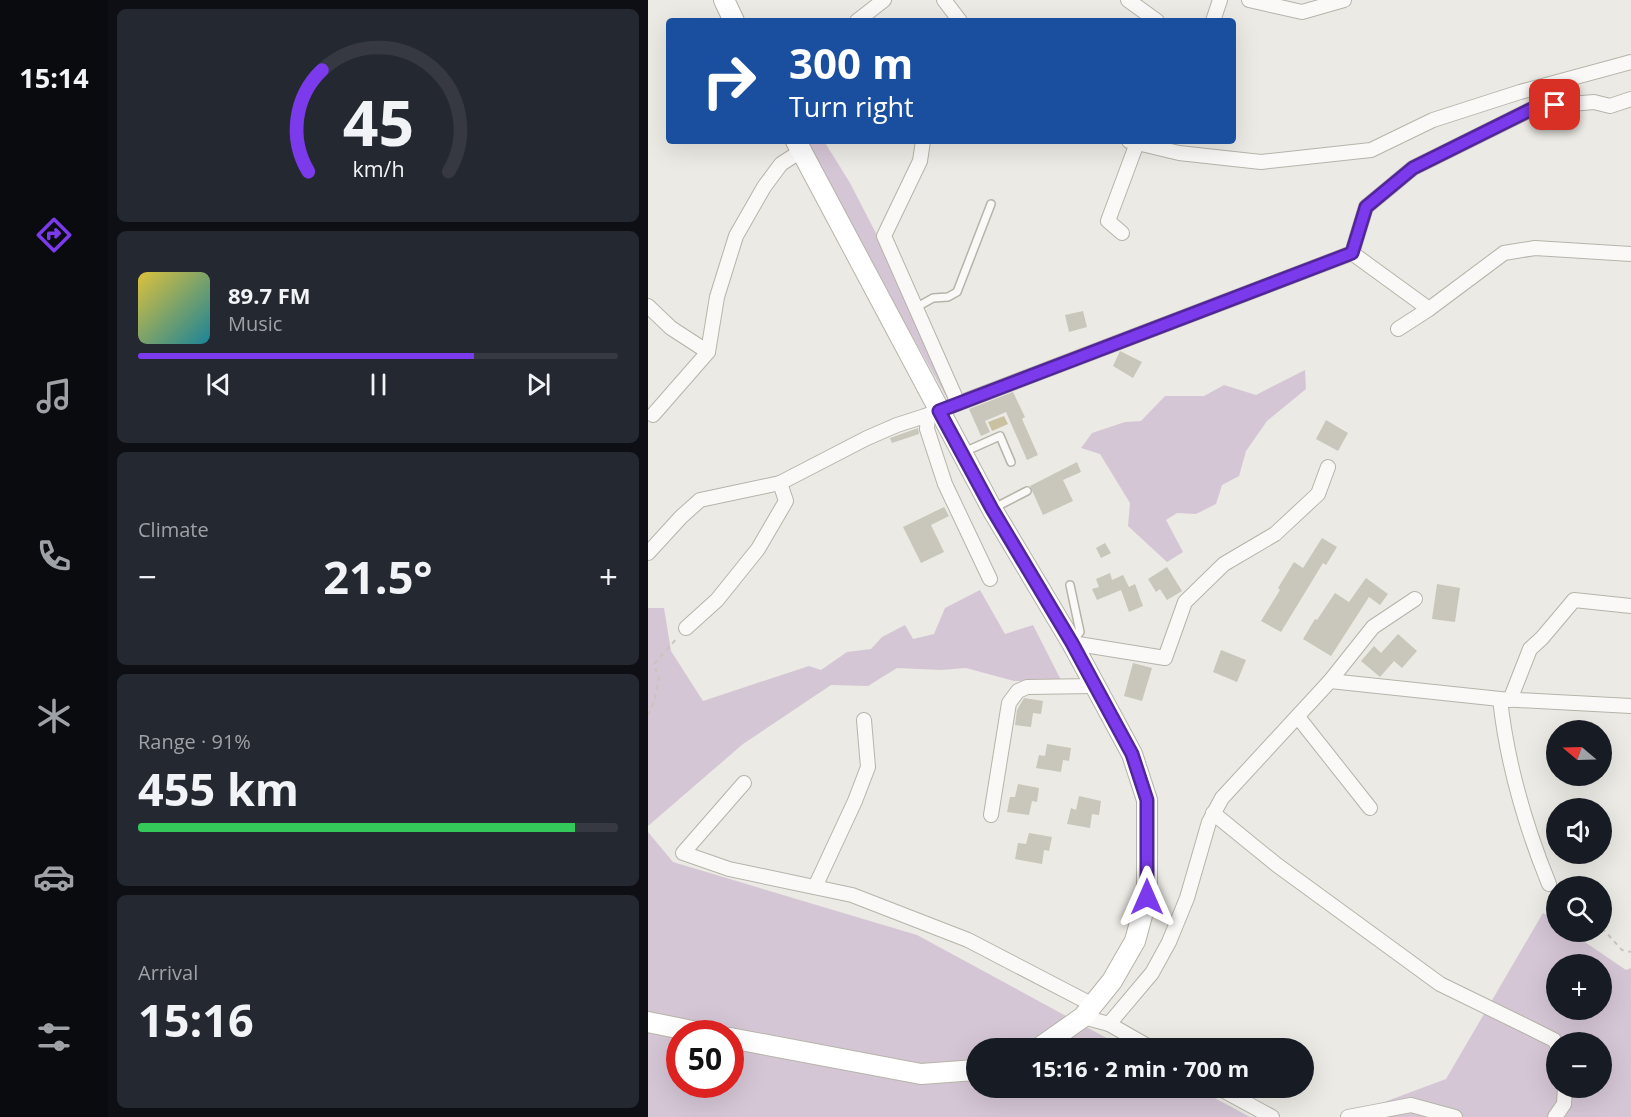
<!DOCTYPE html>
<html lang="en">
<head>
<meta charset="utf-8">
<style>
	:root { --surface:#171b24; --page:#242831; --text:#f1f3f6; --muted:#9ea1a6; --line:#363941; --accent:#7c3aed }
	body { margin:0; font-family:"Open Sans",sans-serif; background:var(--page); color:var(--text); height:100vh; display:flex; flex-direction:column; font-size:22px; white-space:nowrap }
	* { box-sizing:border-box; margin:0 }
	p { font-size:20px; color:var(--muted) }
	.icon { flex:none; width:33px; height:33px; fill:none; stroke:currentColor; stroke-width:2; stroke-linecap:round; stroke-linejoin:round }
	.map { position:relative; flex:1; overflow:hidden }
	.side { display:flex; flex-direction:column; gap:9px; padding:9px; background:#0d0f14; width:540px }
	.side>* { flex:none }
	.top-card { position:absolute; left:18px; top:18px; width:570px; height:126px; border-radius:6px; box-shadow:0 6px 24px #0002; background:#1a4fa0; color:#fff; overflow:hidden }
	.needle { width:39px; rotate:289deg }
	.tools { position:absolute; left:898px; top:720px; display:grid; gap:12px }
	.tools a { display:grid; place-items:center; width:66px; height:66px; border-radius:50%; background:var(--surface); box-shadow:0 6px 24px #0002; font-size:30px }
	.speed { position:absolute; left:18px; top:1020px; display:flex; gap:12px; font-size:30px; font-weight:700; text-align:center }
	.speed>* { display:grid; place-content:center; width:78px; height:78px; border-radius:50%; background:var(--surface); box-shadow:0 6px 24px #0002; line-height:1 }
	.speed .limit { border:9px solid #d22; background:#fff; color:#111 }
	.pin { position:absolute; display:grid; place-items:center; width:51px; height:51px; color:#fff; margin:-26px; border-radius:12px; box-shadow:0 3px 9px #0006 }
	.me { position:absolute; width:66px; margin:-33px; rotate:0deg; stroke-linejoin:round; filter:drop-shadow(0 0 4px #0008) }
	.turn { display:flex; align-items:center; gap:21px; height:126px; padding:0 24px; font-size:27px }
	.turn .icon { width:78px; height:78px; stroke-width:2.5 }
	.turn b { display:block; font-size:42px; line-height:51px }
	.big { font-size:45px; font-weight:700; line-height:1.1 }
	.side .widget { flex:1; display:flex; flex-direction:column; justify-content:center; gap:9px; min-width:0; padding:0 21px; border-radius:9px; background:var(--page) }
	.side .dial { align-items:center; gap:0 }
	.dial svg { height:156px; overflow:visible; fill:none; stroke:var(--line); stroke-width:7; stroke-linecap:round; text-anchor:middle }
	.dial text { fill:var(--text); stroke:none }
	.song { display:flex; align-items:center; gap:18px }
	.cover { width:72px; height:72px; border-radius:9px; background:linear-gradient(135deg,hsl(50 70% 55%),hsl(190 70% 35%)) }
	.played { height:6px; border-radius:3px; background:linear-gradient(90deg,var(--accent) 70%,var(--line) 70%) }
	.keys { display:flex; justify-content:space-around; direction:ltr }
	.heat { display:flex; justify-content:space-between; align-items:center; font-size:33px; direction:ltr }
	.charge { height:9px; border-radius:4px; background:linear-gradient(90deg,#34c759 91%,var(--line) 0) }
	.trip { position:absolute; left:318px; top:1038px; width:348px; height:60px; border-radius:30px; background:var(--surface); box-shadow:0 6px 24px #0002; font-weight:700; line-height:60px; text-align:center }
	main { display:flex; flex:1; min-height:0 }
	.dock { display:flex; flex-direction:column; width:108px; justify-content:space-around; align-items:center; background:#090b0e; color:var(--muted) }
	.dock .icon { width:42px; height:42px }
	.dock .on { color:var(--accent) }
	.dock b { font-size:27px; color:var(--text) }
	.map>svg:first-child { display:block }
</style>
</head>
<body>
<main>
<nav class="dock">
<b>15:14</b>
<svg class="icon on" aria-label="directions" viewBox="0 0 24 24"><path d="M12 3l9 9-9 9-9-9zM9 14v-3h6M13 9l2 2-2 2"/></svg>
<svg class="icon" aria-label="music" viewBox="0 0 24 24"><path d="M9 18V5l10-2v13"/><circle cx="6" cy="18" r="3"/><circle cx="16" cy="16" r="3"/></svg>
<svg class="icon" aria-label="phone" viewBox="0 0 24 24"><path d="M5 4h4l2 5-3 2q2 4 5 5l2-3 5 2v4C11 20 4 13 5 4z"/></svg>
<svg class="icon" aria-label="climate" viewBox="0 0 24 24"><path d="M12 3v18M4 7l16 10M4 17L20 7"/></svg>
<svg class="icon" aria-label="car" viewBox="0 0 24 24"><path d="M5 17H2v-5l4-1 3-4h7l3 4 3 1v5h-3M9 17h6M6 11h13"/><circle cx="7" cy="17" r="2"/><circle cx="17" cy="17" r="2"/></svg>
<svg class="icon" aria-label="filters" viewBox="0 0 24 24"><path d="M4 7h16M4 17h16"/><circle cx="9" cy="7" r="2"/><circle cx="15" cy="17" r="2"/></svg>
</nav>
<section class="side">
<div class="widget dial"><svg viewBox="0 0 100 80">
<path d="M14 69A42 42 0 1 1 86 69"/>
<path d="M14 69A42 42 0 0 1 21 17" stroke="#7c3aed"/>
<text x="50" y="56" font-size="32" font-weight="700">45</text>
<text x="50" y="72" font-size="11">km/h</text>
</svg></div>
<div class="widget">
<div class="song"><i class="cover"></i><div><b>89.7 FM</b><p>Music</p></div></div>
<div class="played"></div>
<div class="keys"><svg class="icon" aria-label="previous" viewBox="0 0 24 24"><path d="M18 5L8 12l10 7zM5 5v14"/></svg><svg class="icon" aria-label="pause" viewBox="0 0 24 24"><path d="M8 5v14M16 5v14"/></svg><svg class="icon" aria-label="next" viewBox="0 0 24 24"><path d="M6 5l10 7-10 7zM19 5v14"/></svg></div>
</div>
<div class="widget"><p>Climate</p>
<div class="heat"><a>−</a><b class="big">21.5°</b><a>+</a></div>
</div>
<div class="widget"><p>Range · 91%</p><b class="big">455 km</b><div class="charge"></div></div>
<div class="widget"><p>Arrival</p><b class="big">15:16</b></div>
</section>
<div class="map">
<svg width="983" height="1117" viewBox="0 0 983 1117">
	<rect width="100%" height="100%" fill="#ebeae4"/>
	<g fill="#d5c6d5" fill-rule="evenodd">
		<path d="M 159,141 L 176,141 L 202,183 L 232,241 L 304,397 L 299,398 L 234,282 Z"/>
		<path d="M 657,370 L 658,389 L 619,421 L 598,451 L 591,476 L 574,485 L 568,504 L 548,514 L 529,513 L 518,520 L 535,552 L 519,562 L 480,526 L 482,503 L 452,454 L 433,448 L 444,433 L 477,422 L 493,421 L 517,396 L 556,396 L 576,385 L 608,395 Z"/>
		<path d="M 332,590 L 357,634 L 385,625 L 414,682 L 366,681 L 318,668 L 293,670 L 249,668 L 220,686 L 183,685 L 95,744 L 0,826 L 0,608 L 16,608 L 23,651 L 55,701 L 161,666 L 173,670 L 199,652 L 223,649 L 234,637 L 257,625 L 265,639 L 286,634 L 297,608 Z"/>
		<path d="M 0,832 L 25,862 L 269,935 L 477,1048 L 328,1048 L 328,1088 L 548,1088 L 602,1117 L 0,1117 ZM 32,1034 L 82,1034 L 82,1084 L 32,1084 Z"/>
		<path d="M 895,913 L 909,922 L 909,932 L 922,932 L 978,970 L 983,968 L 983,1117 L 696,1117 L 798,1079 ZM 909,964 L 954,964 L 954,1010 L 909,1010 ZM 909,1042 L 954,1042 L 954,1088 L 909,1088 Z"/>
	</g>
	<path fill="#cac1a1" d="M 356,416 L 360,424 L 344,431 L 340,422 Z"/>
	<g fill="#c9c7bb">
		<path d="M 435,311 L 439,327 L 421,332 L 417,315 Z"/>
		<path d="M 472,351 L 494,362 L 485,378 L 465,366 Z"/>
		<path d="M 365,392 L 377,417 L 374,419 L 390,455 L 379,460 L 358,412 L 337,421 L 342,432 L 333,436 L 321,409 Z"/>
		<path d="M 678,420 L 700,433 L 690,451 L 668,439 Z"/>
		<path d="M 270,428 L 271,434 L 244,443 L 242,438 Z"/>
		<path d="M 429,462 L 433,472 L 415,480 L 425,501 L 395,515 L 382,486 Z"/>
		<path d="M 296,507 L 301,516 L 283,525 L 296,552 L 273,563 L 255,527 Z"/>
		<path d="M 674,538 L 689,547 L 678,565 L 675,563 L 633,632 L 613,621 L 632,590 L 630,588 L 646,562 L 655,568 Z"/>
		<path d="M 457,543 L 463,553 L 453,558 L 448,548 Z"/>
		<path d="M 519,567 L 534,591 L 519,600 L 512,589 L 508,592 L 500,579 Z"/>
		<path d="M 462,573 L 464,580 L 475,575 L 481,587 L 487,584 L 495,606 L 481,612 L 473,590 L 449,600 L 444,589 L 451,587 L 448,579 Z"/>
		<path d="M 718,578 L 740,594 L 732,605 L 721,597 L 683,656 L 655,639 L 667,619 L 669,620 L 687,593 L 701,602 Z"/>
		<path d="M 789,584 L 812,588 L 807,622 L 784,619 Z"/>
		<path d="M 750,634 L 769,651 L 754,668 L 746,661 L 732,677 L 713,661 L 726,646 L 733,653 Z"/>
		<path d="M 573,650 L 598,660 L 589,682 L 565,672 Z"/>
		<path d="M 485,663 L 504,668 L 494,701 L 476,696 Z"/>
		<path d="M 376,698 L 395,701 L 393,714 L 385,713 L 383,727 L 367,725 L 369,710 Z"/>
		<path d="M 399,744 L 423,748 L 421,761 L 415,760 L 413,772 L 388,768 L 391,755 L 397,756 Z"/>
		<path d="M 370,784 L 391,788 L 389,802 L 384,801 L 381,815 L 359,812 L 362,797 L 367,797 Z"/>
		<path d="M 431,796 L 453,801 L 451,815 L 444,814 L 442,828 L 419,824 L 423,808 L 428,810 Z"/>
		<path d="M 381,833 L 404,837 L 401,851 L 396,850 L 394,864 L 367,859 L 370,843 L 378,844 Z"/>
	</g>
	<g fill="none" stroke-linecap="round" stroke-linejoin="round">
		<defs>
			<g id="service">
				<path d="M 269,307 L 285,298 L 300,297 L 309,292 L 343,204"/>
				<path d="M 316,452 L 352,436 L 363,462"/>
				<path d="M 346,508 L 379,491"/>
				<path d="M 422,585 L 432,632 L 425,641"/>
			</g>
			<g id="minor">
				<path d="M 296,0 L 312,21"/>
				<path d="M 480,0 L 509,21"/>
				<path d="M 601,0 L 654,12 L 696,0"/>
				<path d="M 209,21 L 236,0"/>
				<path d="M 565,21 L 572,0"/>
				<path d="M 275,141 L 272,161 L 236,236 L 310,403"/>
				<path d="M 481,141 L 531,153 L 613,162 L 723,150 L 785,120 L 872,92 L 983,62"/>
				<path d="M 474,233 L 460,221 L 489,143"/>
				<path d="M 704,253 L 781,309"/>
				<path d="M 0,306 L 23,328 L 60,352"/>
				<path d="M 750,329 L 781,309 L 856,253 L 887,248 L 983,254"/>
				<path d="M 5,415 L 60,352 L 69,297 L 88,236 L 116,187 L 133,164 L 153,151"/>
				<path d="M 0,553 L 33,517 L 52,500 L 132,483 L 219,438 L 249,425 L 280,415"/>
				<path d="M 342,579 L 297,484 L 279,429 L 280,415 L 704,253 L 718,207 L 765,168 L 888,107 L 946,102 L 962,106 L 983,99"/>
				<path d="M 38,628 L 69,600 L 110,549 L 138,501 L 132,483"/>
				<path d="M 424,643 L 517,658 L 537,602 L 576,564 L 627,534 L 670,494 L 680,467"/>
				<path d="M 682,681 L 725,627 L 767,599"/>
				<path d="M 852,699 C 859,763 877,825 901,884"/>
				<path d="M 862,700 L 882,649 L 894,638 L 926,600 L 983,606"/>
				<path d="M 650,717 L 722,808"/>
				<path d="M 96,783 L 35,853 L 81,869 L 204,895 L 320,940 L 445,1005"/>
				<path d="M 565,813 L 629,865 L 792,984 L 880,1027 L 906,1040 L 909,1045"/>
				<path d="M 343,815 L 361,703 L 370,691 L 379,687 L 447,686"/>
				<path d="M 167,887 L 207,801 L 220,767 L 216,720"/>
				<path d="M 435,1017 L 461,1024 L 504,973 L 521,942 L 539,898 L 561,822 L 574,798 L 682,681 L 852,699 L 983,706"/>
				<path d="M 461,1024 L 503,1048"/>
				<path d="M 571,1088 L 624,1117"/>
				<path d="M 700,1117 L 763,1105 L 807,1117"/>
				<path d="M 907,1117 L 916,1104 L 917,1088"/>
			</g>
			<g id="secondary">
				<path d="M 76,0 L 86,21"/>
				<path d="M 148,141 L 344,509 L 424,643 L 484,754 L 499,800 L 499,897 L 487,941 L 464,981 L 435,1017 L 391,1048"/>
				<path d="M 0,1022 L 59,1034"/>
				<path d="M 82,1038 L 273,1074 L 328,1070"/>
			</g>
		</defs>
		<use href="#service" stroke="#b6b4a9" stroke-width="10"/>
		<use href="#minor" stroke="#b6b4a9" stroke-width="16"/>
		<use href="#secondary" stroke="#b6b4a9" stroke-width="22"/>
		<g stroke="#c7c5be" stroke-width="2" stroke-dasharray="4.5 4.5" stroke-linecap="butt">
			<path d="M 0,715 L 6,702 L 11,679 L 6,664 L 30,637"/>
			<path d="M 954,928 L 974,950 L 983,952"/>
		</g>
		<use href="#service" stroke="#faf9f7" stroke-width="7"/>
		<use href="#minor" stroke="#faf9f7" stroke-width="14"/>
		<use href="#secondary" stroke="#fff" stroke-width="20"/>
	</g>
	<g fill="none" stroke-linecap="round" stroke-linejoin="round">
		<defs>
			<path id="route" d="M 499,897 L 499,800 L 484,754 L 424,643 L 344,509 L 291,411 L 704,253 L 718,207 L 765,168 L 888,107 L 907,105"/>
		</defs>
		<use href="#route" stroke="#51269a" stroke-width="15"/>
		<use href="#route" stroke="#7c3aed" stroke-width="10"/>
	</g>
</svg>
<div class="tools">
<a><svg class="needle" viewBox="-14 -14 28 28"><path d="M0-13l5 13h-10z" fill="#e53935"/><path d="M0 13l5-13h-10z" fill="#9ea1a6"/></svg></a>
<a><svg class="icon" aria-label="sound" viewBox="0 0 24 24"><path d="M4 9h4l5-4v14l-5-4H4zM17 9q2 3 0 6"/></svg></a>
<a><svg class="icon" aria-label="search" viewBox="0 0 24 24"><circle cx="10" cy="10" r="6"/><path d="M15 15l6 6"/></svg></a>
<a>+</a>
<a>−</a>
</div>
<div class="speed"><div class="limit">50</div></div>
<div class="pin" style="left:907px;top:105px;background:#d93025"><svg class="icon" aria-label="arrive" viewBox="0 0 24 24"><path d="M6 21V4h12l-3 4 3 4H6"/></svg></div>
<svg class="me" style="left:499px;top:897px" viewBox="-20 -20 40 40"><path d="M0-17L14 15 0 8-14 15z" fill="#7c3aed" stroke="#fff" stroke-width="4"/></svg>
<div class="trip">15:16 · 2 min · 700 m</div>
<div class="top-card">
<div class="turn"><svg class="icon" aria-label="right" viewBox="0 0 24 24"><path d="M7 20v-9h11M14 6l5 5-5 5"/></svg><div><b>300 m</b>Turn right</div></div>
</div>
</div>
</main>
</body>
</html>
